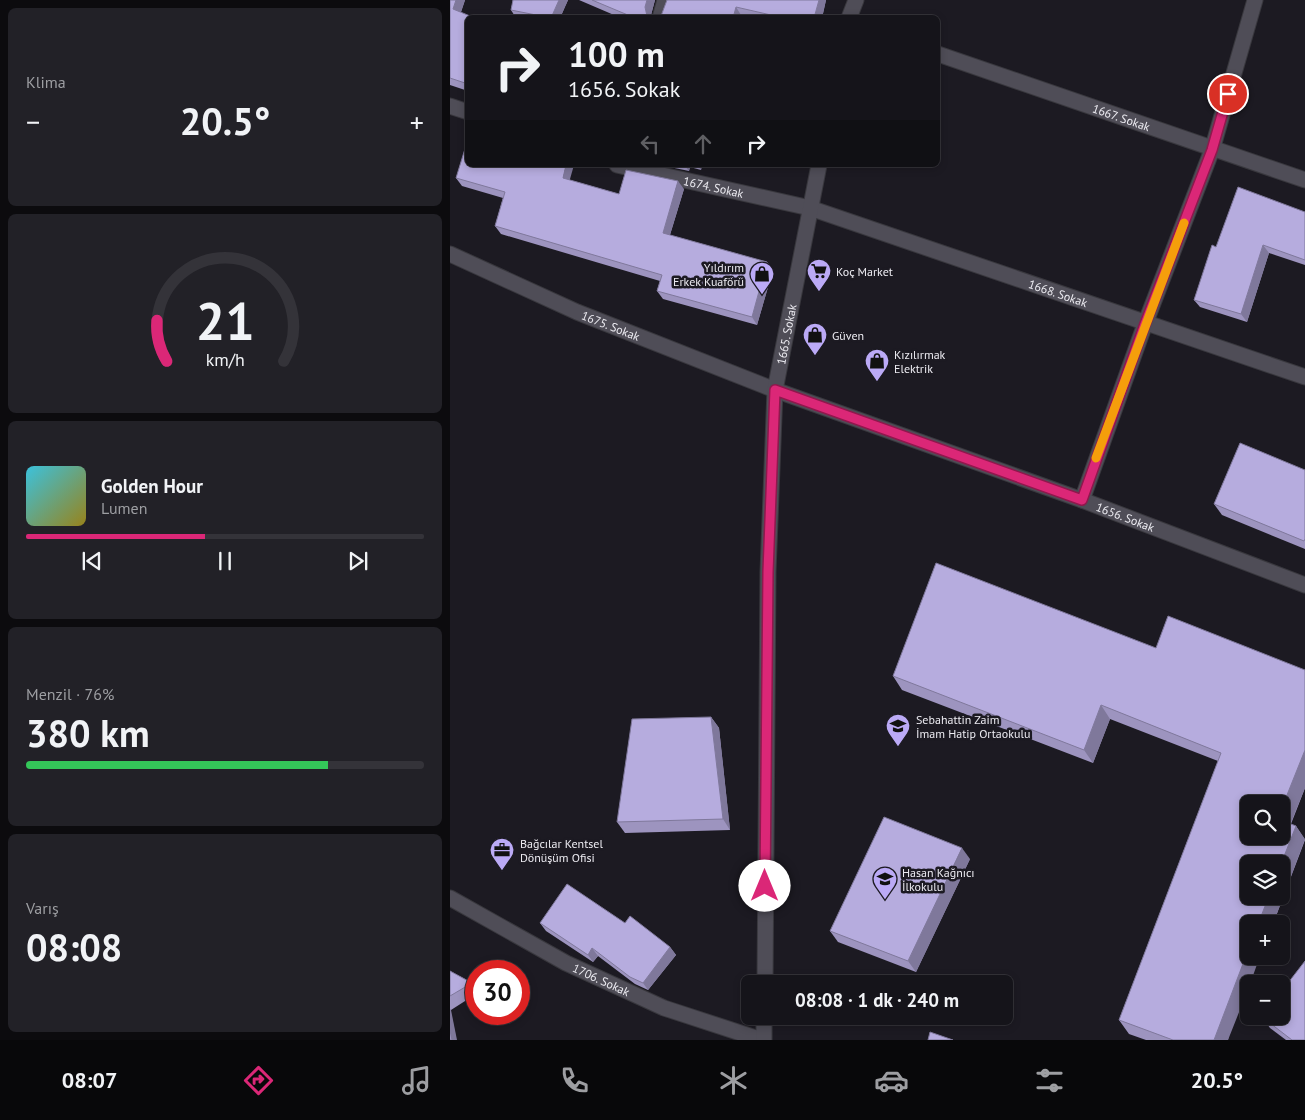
<!DOCTYPE html>
<html lang="tr">
<head>
<meta charset="utf-8">
<style>
	:root { --surface:#15141a; --page:#222127; --text:#f1f3f6; --muted:#9d9ea2; --line:#343339; --accent:#db2777 }
	body { margin:0; font-family:"PT Sans",sans-serif; background:var(--page); color:var(--text); height:100vh; display:flex; flex-direction:column; font-size:19px; white-space:nowrap }
	* { box-sizing:border-box; margin:0 }
	p { font-size:16px; color:var(--muted) }
	.icon { flex:none; width:28px; height:28px; fill:none; stroke:currentColor; stroke-width:2; stroke-linecap:round; stroke-linejoin:round }
	.map { position:relative; flex:1; overflow:hidden }
	.details { display:flex; flex-direction:column; gap:8px; padding:8px; background:#0c0b0e; width:450px }
	.details>* { flex:none }
	.top-card { position:absolute; left:15px; top:15px; width:475px; height:152px; border-radius:8px; box-shadow:0 2px 8px #0003,0 0 0 1px var(--line); background:#15141a; color:var(--text); overflow:hidden }
	.fabs { position:absolute; left:790px; top:795px; display:grid; gap:10px }
	.fabs a { display:grid; place-items:center; width:50px; height:50px; border-radius:8px; background:var(--surface); box-shadow:0 2px 8px #0003,0 0 0 1px var(--line); font-size:25px }
	.speed { position:absolute; left:15px; top:960px; display:flex; gap:10px; font-size:25px; font-weight:700; text-align:center }
	.speed>* { display:grid; place-content:center; width:65px; height:65px; border-radius:50%; background:var(--surface); box-shadow:0 2px 8px #0003,0 0 0 1px var(--line); line-height:1 }
	.speed .limit { border:8px solid #d22; background:#fff; color:#111 }
	.pin { position:absolute; display:grid; place-items:center; width:42px; height:42px; color:#fff; margin:-21px; border:2px solid #fff; border-radius:50%; box-shadow:0 1px 5px #0007 }
	.me { position:absolute; width:55px; margin:-28px; rotate:0deg; stroke-linejoin:round; filter:drop-shadow(0 0 4px #0008) }
	.turn { display:flex; align-items:center; gap:18px; height:105px; padding:0 20px; font-size:22px }
	.turn .icon { width:65px; height:65px; stroke-width:2.5 }
	.turn b { display:block; font-size:35px; line-height:42px }
	.lanes { display:flex; align-items:center; height:48px; padding:0 20px; background:#0003; justify-content:center; gap:25px; direction:ltr }
	.lanes .off { opacity:.35 }
	.big { font-size:38px; font-weight:600; line-height:1.1 }
	.details .card { flex:1; display:flex; flex-direction:column; justify-content:center; gap:8px; min-width:0; padding:0 18px; border-radius:8px; background:var(--page) }
	.details .dial { align-items:center; gap:0 }
	.dial svg { height:130px; overflow:visible; fill:none; stroke:var(--line); stroke-width:7; stroke-linecap:round; text-anchor:middle }
	.dial text { fill:var(--text); stroke:none }
	.song { display:flex; align-items:center; gap:15px }
	.cover { width:60px; height:60px; border-radius:8px; background:linear-gradient(135deg,hsl(190 70% 55%),hsl(50 70% 35%)) }
	.played { height:5px; border-radius:2px; background:linear-gradient(90deg,var(--accent) 45%,var(--line) 45%) }
	.keys { display:flex; justify-content:space-around; direction:ltr }
	.heat { display:flex; justify-content:space-between; align-items:center; font-size:28px; direction:ltr }
	.charge { height:8px; border-radius:4px; background:linear-gradient(90deg,#34c759 76%,var(--line) 0) }
	.trip { position:absolute; left:291px; top:975px; width:272px; height:50px; border-radius:8px; background:var(--surface); box-shadow:0 2px 8px #0003,0 0 0 1px var(--line); font-weight:600; line-height:50px; text-align:center }
	.menu { display:flex; height:80px; justify-content:space-around; align-items:center; background:#08080a; color:var(--muted) }
	.menu .icon { width:35px; height:35px }
	.menu .current { color:var(--accent) }
	.menu b { font-size:22px; color:var(--text) }
	main { display:flex; flex:1; min-height:0 }
	.map>svg:first-child { display:block }
</style>
</head>
<body>
<main>
<section class="details">
<div class="card"><p>Klima</p>
<div class="heat"><a>−</a><b class="big">20.5°</b><a>+</a></div>
</div>
<div class="card dial"><svg viewBox="0 0 100 80">
<path d="M14 69A42 42 0 1 1 86 69"/>
<path d="M14 69A42 42 0 0 1 8 44" stroke="#db2777"/>
<text x="50" y="56" font-size="32" font-weight="700">21</text>
<text x="50" y="72" font-size="11">km/h</text>
</svg></div>
<div class="card">
<div class="song"><i class="cover"></i><div><b>Golden Hour</b><p>Lumen</p></div></div>
<div class="played"></div>
<div class="keys"><svg class="icon" aria-label="previous" viewBox="0 0 24 24"><path d="M18 5L8 12l10 7zM5 5v14"/></svg><svg class="icon" aria-label="pause" viewBox="0 0 24 24"><path d="M8 5v14M16 5v14"/></svg><svg class="icon" aria-label="next" viewBox="0 0 24 24"><path d="M6 5l10 7-10 7zM19 5v14"/></svg></div>
</div>
<div class="card"><p>Menzil · 76%</p><b class="big">380 km</b><div class="charge"></div></div>
<div class="card"><p>Varış</p><b class="big">08:08</b></div>
</section>
<div class="map">
<svg width="855" height="1040" viewBox="0 0 855 1040">
	<rect width="100%" height="100%" fill="#1c1a22"/>
	<g fill="none" stroke-linecap="round" stroke-linejoin="round">
		<defs>
			<g id="minor">
				<path d="M 210,18 L 215,0"/>
				<path d="M 399,18 L 406,0"/>
				<path id="s1" d="M 488,54 L 855,180"/>
				<path d="M 0,106 L 18,112"/>
				<path id="s2" d="M 167,165 L 360,208 L 855,377"/>
				<path id="s3" d="M 0,254 L 127,312 L 325,390 L 632,500 L 855,585"/>
				<path d="M 632,500 L 695,324 L 762,150 L 805,0"/>
				<path id="s4" d="M 0,898 L 116,963 L 214,1008 L 312,1040"/>
				<path id="s5" d="M 315,984 L 318,572 L 325,390 L 369,165"/>
				<path d="M 314,1040 L 314,1016"/>
			</g>
		</defs>
		<use href="#minor" stroke="#39383e" stroke-width="17"/>
		<use href="#minor" stroke="#4f4d57" stroke-width="15"/>
	</g>
	<g fill="#9d94bf">
		<path d="M 0,0 L 15,0 L 11,12 L 18,18 L 18,91 L 0,85 Z"/>
		<path d="M 63,0 L 118,0 L 110,18 L 66,18 L 61,10 Z"/>
		<path d="M 129,0 L 205,0 L 201,15 L 201,18 L 171,18 Z"/>
		<path d="M 217,0 L 376,0 L 372,18 L 301,18 L 291,15 L 211,16 Z"/>
		<path d="M 210,165 L 252,165 L 251,170 L 240,167 L 239,171 Z"/>
		<path d="M 6,178 L 120,180 L 169,194 L 234,189 L 220,235 L 317,262 L 323,270 L 307,325 L 213,299 L 207,291 L 210,281 L 51,234 L 45,226 L 53,198 L 12,186 Z"/>
		<path d="M 855,212 L 855,265 L 819,253 L 797,322 L 750,307 L 744,300 L 766,247 Z"/>
		<path d="M 855,470 L 855,549 L 772,515 L 764,504 Z"/>
		<path d="M 706,648 L 855,670 L 855,788 L 841,824 L 846,826 L 855,840 L 823,924 L 799,924 L 778,1040 L 696,1040 L 679,1034 L 669,1020 L 768,761 L 660,719 L 643,763 L 452,690 L 443,676 Z"/>
		<path d="M 261,717 L 269,728 L 280,830 L 175,833 L 167,822 Z"/>
		<path d="M 520,859 L 466,972 L 388,942 L 380,931 Z"/>
		<path d="M 90,923 L 175,923 L 220,947 L 226,955 L 198,990 L 185,984 L 148,956 L 143,962 L 96,931 Z"/>
		<path d="M 0,971 L 22,983 L 26,989 L 26,994 L 1,1010 L 0,1040 Z"/>
		<path d="M 812,1017 L 855,1040 L 836,1040 L 820,1028 Z"/>
	</g>
	<g fill="#7f789b">
		<path d="M 6,0 L 15,0 L 9,18 L 3,9 Z"/>
		<path d="M 109,0 L 118,0 L 110,18 L 101,18 Z"/>
		<path d="M 197,0 L 205,0 L 201,15 L 201,18 L 198,18 L 197,16 L 195,7 Z"/>
		<path d="M 369,0 L 376,0 L 372,18 L 364,18 Z"/>
		<path d="M 286,7 L 291,15 L 291,18 L 283,18 Z"/>
		<path d="M 116,165 L 124,165 L 118,186 L 113,178 Z"/>
		<path d="M 234,165 L 239,165 L 240,167 L 239,171 Z"/>
		<path d="M 247,165 L 252,165 L 251,170 Z"/>
		<path d="M 228,181 L 234,189 L 218,241 L 213,233 Z"/>
		<path d="M 813,245 L 819,253 L 797,322 L 791,314 Z"/>
		<path d="M 317,262 L 323,270 L 307,325 L 302,317 Z"/>
		<path d="M 651,705 L 660,719 L 643,763 L 634,750 Z"/>
		<path d="M 261,717 L 269,728 L 280,830 L 273,819 Z"/>
		<path d="M 855,750 L 855,788 L 837,832 L 831,824 L 831,810 Z"/>
		<path d="M 846,826 L 855,839 L 823,924 L 808,924 L 819,896 L 831,896 L 831,864 Z"/>
		<path d="M 512,848 L 520,859 L 466,972 L 458,961 Z"/>
		<path d="M 220,947 L 226,955 L 198,990 L 193,983 Z"/>
		<path d="M 142,948 L 148,956 L 143,962 L 138,955 Z"/>
		<path d="M 799,948 L 799,956 L 810,956 L 800,984 L 799,984 L 799,987 L 778,1040 L 764,1040 Z"/>
		<path d="M 0,1009 L 1,1010 L 7,1040 L 2,1040 L 0,1030 Z"/>
	</g>
	<g fill="#b6acde" stroke="#7f789b">
		<path d="M 0,0 L 6,0 L 3,9 L 25,18 L 18,18 L 18,84 L 0,78 Z"/>
		<path d="M 63,0 L 109,0 L 101,18 L 61,10 Z"/>
		<path d="M 142,0 L 197,0 L 195,7 L 197,16 L 200,18 L 185,18 Z"/>
		<path d="M 217,0 L 369,0 L 364,18 L 334,18 L 286,7 L 283,18 L 207,18 L 211,16 Z"/>
		<path d="M 18,139 L 18,165 L 116,165 L 113,178 L 169,194 L 176,170 L 228,181 L 213,233 L 317,262 L 302,317 L 207,291 L 212,275 L 45,226 L 55,192 L 6,178 Z"/>
		<path d="M 788,187 L 855,212 L 855,260 L 813,245 L 791,314 L 744,300 L 762,245 L 766,247 Z"/>
		<path d="M 790,443 L 855,470 L 855,539 L 854,541 L 764,504 Z"/>
		<path d="M 486,563 L 706,648 L 718,616 L 855,670 L 855,750 L 831,810 L 831,804 L 799,804 L 799,836 L 831,836 L 831,820 L 846,826 L 831,864 L 799,864 L 799,896 L 819,896 L 808,924 L 799,924 L 799,948 L 764,1040 L 723,1040 L 669,1020 L 771,753 L 651,705 L 634,750 L 443,676 Z"/>
		<path d="M 261,717 L 273,819 L 167,822 L 182,719 Z"/>
		<path d="M 434,817 L 512,848 L 458,961 L 380,931 Z"/>
		<path d="M 117,884 L 175,923 L 180,916 L 220,947 L 193,983 L 180,977 L 142,948 L 138,955 L 90,923 Z"/>
		<path d="M 855,961 L 855,1040 L 842,1040 L 812,1017 L 831,1016 L 831,992 Z"/>
		<path d="M 0,971 L 22,983 L 0,996 Z"/>
		<path d="M 0,1030 L 2,1040 L 0,1040 Z"/>
		<path d="M 480,1032 L 503,1040 L 478,1040 Z"/>
	</g>
	<g fill="none" stroke-linecap="round" stroke-linejoin="round">
		<defs>
			<path id="route" d="M 315,886 L 318,572 L 325,390 L 632,500 L 695,324 L 762,150 L 778,94"/>
		</defs>
		<use href="#route" stroke="#8e194d" stroke-width="12"/>
		<use href="#route" stroke="#db2777" stroke-width="9"/>
		<path stroke="#f59e0b" stroke-width="9" d="M 646,458 L 734,223"/>
	</g>
	<defs>
		<symbol id="supermarket-pin" viewBox="-11 -11 22 30"><path d="M0 17L-7.5 6A9.5 9.5 0 1 1 7.5 6Z" fill="#bbaaf6" stroke="#1c1a22"/><path d="M-6-5.5h2.5l.6 2H6L4.5 2H-2.5L-4.4-4H-6ZM-1.5 3.2a1.3 1.3 0 1 0 .1 0ZM3 3.2a1.3 1.3 0 1 0 .1 0Z" fill="#111"/></symbol>
		<symbol id="shop-pin" viewBox="-11 -11 22 30"><path d="M0 17L-7.5 6A9.5 9.5 0 1 1 7.5 6Z" fill="#bbaaf6" stroke="#1c1a22"/><path d="M-5-2.5h2.3a2.7 3.5 0 0 1 5.4 0H5L5.5 6h-11ZM-1.5-2.5h3a1.5 2.3 0 0 0-3 0Z" fill="#111"/></symbol>
		<symbol id="school-pin" viewBox="-11 -11 22 30"><path d="M0 17L-7.5 6A9.5 9.5 0 1 1 7.5 6Z" fill="#bbaaf6" stroke="#1c1a22"/><path d="M0-5L7-2L0 1L-7-2ZM-4 1L0 2.5L4 1V4Q0 6-4 4Z" fill="#111"/></symbol>
		<symbol id="office-pin" viewBox="-11 -11 22 30"><path d="M0 17L-7.5 6A9.5 9.5 0 1 1 7.5 6Z" fill="#bbaaf6" stroke="#1c1a22"/><path d="M-6-3h4V-5.5h4V-3h4V5H-6ZM-1-4.5V-3h2v-1.5ZM-6 0V1H6V0Z" fill="#111"/></symbol>
	</defs>
	<g fill-rule="evenodd">
		<use href="#supermarket-pin" x="355" y="257" width="28" height="38"/>
		<use href="#shop-pin" x="298" y="260" width="28" height="38"/>
		<use href="#shop-pin" x="351" y="321" width="28" height="38"/>
		<use href="#shop-pin" x="413" y="347" width="28" height="38"/>
		<use href="#school-pin" x="434" y="712" width="28" height="38"/>
		<use href="#office-pin" x="38" y="836" width="28" height="38"/>
		<use href="#school-pin" x="421" y="865" width="28" height="38"/>
	</g>
	<g text-anchor="middle" dominant-baseline="central" stroke-width="5" stroke-linejoin="round" paint-order="stroke">
		<g font-size="12" fill="#ecebf1" stroke="#1c1a22">
			<text stroke="none"><textPath href="#s1" startOffset="194">1667. Sokak</textPath></text>
			<text stroke="none"><textPath href="#s2" startOffset="99">1674. Sokak</textPath></text>
			<text stroke="none"><textPath href="#s2" startOffset="460">1668. Sokak</textPath></text>
			<text stroke="none"><textPath href="#s3" startOffset="176">1675. Sokak</textPath></text>
			<text stroke="none"><textPath href="#s5" startOffset="651">1665. Sokak</textPath></text>
			<text stroke="none"><textPath href="#s3" startOffset="725">1656. Sokak</textPath></text>
			<text stroke="none"><textPath href="#s4" startOffset="172">1706. Sokak</textPath></text>
		</g>
		<g font-size="12" fill="#ecebf1" stroke="#1c1a22" text-anchor="start">
			<text x="294" y="267" text-anchor="end">Yıldırım<tspan x="294" dy="14">Erkek Kuaförü</tspan></text>
			<text x="386" y="271">Koç Market</text>
			<text x="382" y="335">Güven</text>
			<text x="444" y="354">Kızılırmak<tspan x="444" dy="14">Elektrik</tspan></text>
			<text x="466" y="719">Sebahattin Zaim<tspan x="466" dy="14">İmam Hatip Ortaokulu</tspan></text>
			<text x="70" y="843">Bağcılar Kentsel<tspan x="70" dy="14">Dönüşüm Ofisi</tspan></text>
			<text x="452" y="872">Hasan Kağnıcı<tspan x="452" dy="14">İlkokulu</tspan></text>
		</g>
	</g>
</svg>
<div class="fabs">
<a><svg class="icon" aria-label="search" viewBox="0 0 24 24"><circle cx="10" cy="10" r="6"/><path d="M15 15l6 6"/></svg></a>
<a><svg class="icon" aria-label="layers" viewBox="0 0 24 24"><path d="M12 4l9 5-9 5-9-5zM3 14l9 5 9-5"/></svg></a>
<a>+</a>
<a>−</a>
</div>
<div class="speed"><div class="limit">30</div></div>
<div class="pin" style="left:778px;top:94px;background:#d93025"><svg class="icon" aria-label="arrive" viewBox="0 0 24 24"><path d="M6 21V4h12l-3 4 3 4H6"/></svg></div>
<svg class="me" style="left:315px;top:886px" viewBox="-20 -20 40 40"><circle r="19" fill="#fff"/><path d="M0-13L10 11 0 6-10 11z" fill="#db2777"/></svg>
<div class="trip">08:08 · 1 dk · 240 m</div>
<div class="top-card">
<div class="turn"><svg class="icon" aria-label="right" viewBox="0 0 24 24"><path d="M7 20v-9h11M14 6l5 5-5 5"/></svg><div><b>100 m</b>1656. Sokak</div></div>
<div class="lanes"><svg class="icon off" aria-label="left" viewBox="0 0 24 24"><path d="M17 20v-9H6M10 6l-5 5 5 5"/></svg><svg class="icon off" aria-label="ahead" viewBox="0 0 24 24"><path d="M12 20V5M6 11l6-6 6 6"/></svg><svg class="icon" aria-label="right" viewBox="0 0 24 24"><path d="M7 20v-9h11M14 6l5 5-5 5"/></svg></div>
</div>
</div>
</main>
<nav class="menu">
<b>08:07</b>
<svg class="icon current" aria-label="directions" viewBox="0 0 24 24"><path d="M12 3l9 9-9 9-9-9zM9 14v-3h6M13 9l2 2-2 2"/></svg>
<svg class="icon" aria-label="music" viewBox="0 0 24 24"><path d="M9 18V5l10-2v13"/><circle cx="6" cy="18" r="3"/><circle cx="16" cy="16" r="3"/></svg>
<svg class="icon" aria-label="phone" viewBox="0 0 24 24"><path d="M5 4h4l2 5-3 2q2 4 5 5l2-3 5 2v4C11 20 4 13 5 4z"/></svg>
<svg class="icon" aria-label="climate" viewBox="0 0 24 24"><path d="M12 3v18M4 7l16 10M4 17L20 7"/></svg>
<svg class="icon" aria-label="car" viewBox="0 0 24 24"><path d="M5 17H2v-5l4-1 3-4h7l3 4 3 1v5h-3M9 17h6M6 11h13"/><circle cx="7" cy="17" r="2"/><circle cx="17" cy="17" r="2"/></svg>
<svg class="icon" aria-label="filters" viewBox="0 0 24 24"><path d="M4 7h16M4 17h16"/><circle cx="9" cy="7" r="2"/><circle cx="15" cy="17" r="2"/></svg>
<b>20.5°</b>
</nav>
</body>
</html>
